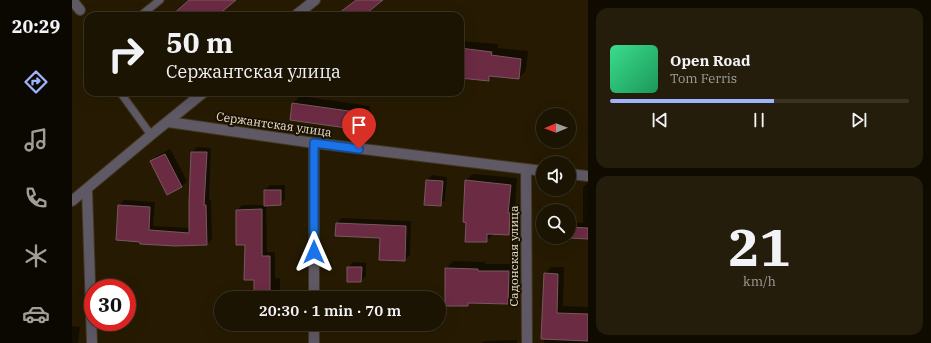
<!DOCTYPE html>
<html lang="en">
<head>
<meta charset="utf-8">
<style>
	:root { --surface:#1c1402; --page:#251d0c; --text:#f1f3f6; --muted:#a09e99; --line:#3a3324; --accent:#9fb3fd }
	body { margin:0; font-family:"IBM Plex Serif",serif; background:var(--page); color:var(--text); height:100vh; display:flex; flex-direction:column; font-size:15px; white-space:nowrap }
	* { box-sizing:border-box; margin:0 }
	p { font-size:13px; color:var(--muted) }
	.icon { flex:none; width:22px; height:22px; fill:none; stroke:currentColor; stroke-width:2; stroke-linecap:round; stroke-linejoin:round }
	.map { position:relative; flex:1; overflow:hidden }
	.drawer { display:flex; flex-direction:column; gap:8px; padding:8px; background:#0f0b01; width:343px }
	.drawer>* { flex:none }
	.hud { position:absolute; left:12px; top:12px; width:380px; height:84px; border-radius:12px; box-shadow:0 4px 16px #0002,0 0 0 1px var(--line); background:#1c1402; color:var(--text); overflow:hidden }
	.needle { width:26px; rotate:269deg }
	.tools { position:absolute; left:464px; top:108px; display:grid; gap:8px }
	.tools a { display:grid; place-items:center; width:40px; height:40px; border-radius:50%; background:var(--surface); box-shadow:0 4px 16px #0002,0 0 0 1px var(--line); font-size:20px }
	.speed { position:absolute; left:12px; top:279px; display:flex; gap:8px; font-size:20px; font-weight:700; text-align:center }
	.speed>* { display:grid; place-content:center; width:52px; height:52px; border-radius:50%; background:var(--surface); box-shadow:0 4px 16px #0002,0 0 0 1px var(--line); line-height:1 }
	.speed .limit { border:6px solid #d22; background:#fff; color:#111 }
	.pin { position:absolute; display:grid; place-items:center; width:34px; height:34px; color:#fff; margin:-41px -17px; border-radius:50% 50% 50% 0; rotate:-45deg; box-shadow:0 0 4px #0007 }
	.pin .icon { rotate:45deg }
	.me { position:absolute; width:44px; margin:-22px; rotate:0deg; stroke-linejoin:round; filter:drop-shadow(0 0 3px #0008) }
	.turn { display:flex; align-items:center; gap:14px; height:84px; padding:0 16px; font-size:18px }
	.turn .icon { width:52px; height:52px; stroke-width:2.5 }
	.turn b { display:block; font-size:28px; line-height:34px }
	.drawer .tile { flex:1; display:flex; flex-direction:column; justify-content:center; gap:6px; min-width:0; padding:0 14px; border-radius:12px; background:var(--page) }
	.drawer .dial { align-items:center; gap:0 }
	.dial b { font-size:52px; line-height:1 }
	.song { display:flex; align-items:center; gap:12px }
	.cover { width:48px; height:48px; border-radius:6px; background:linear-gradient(135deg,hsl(150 70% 55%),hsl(150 70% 35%)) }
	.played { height:4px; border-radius:2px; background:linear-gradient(90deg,var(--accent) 55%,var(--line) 55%) }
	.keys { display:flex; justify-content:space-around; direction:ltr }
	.trip { position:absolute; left:142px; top:291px; width:232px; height:40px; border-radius:20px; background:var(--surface); box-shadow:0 4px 16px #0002,0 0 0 1px var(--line); font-weight:600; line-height:40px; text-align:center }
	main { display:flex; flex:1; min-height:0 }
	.menu { display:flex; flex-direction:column; width:72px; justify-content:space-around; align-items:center; background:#0b0801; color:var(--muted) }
	.menu .icon { width:28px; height:28px }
	.menu .current { color:var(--accent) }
	.menu b { font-size:18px; color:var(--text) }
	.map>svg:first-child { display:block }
</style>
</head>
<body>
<main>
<nav class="menu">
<b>20:29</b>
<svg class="icon current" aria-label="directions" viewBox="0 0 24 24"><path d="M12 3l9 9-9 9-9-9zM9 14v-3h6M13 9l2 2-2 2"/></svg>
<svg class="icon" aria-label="music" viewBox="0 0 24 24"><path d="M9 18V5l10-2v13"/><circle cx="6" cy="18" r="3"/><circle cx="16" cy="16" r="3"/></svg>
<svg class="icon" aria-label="phone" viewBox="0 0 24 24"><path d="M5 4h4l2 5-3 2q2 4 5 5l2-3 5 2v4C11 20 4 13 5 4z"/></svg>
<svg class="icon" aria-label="climate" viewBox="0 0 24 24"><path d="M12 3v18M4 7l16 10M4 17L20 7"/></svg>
<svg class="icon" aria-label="car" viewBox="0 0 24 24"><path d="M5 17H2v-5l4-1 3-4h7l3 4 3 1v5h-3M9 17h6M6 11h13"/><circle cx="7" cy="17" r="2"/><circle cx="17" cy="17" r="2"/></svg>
</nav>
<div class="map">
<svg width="516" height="343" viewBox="0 0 516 343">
	<rect width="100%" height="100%" fill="#261b02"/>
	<g fill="#0007">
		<path d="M 283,0 L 310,0 L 289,16 L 263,16 Z"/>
		<path d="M 388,41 L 426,44 L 426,48 L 456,51 L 454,70 L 447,78 L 421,75 L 416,80 L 388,77 Z"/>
		<path d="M 228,96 L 298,106 L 296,121 L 289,129 L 221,103 Z"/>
		<path d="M 125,147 L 139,148 L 137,200 L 139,200 L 140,239 L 135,244 L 103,245 L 69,243 L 47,206 L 52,200 L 83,202 L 81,226 L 118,228 L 120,152 Z"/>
		<path d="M 98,149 L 115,181 L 110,186 L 96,193 L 79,162 L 84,157 Z"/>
		<path d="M 401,174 L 445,178 L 443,207 L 445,207 L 444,217 L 437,224 L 422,223 L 421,235 L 414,241 L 394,180 Z"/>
		<path d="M 360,175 L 375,177 L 373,200 L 368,205 L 355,180 Z"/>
		<path d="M 516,183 L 516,238 L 494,237 L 497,237 L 497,222 L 511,223 L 511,187 Z"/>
		<path d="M 198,185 L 213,185 L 213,199 L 208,204 L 194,205 L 195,252 L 203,252 L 203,278 L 208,278 L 208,298 L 183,298 L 183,279 L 165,210 L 170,205 L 193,205 L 193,190 Z"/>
		<path d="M 270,218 L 339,221 L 338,255 L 333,260 L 309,237 L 264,235 L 265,223 Z"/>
		<path d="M 381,261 L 413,262 L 413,264 L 444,264 L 443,295 L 436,303 L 398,302 L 395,305 L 374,269 Z"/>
		<path d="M 281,262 L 294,263 L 294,276 L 288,281 L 276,267 Z"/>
		<path d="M 479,267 L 492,267 L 491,306 L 516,307 L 516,343 L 472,343 L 473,274 Z"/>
		<path d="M 0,326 L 8,327 L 6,343 L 0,343 Z"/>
		<path d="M 445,340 L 445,343 L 410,343 L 412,341 Z"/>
	</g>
	<g fill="#6b2b43" stroke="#785861">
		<path d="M 117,0 L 164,0 L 145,16 L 99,16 Z"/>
		<path d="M 284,0 L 311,0 L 291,16 L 263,16 Z"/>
		<path d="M 388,48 L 420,52 L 419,55 L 449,59 L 447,79 L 417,76 L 417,81 L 388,78 Z"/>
		<path d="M 220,103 L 291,113 L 289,130 L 218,120 Z"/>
		<path d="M 119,152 L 135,152 L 132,205 L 134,205 L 135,245 L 103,246 L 68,244 L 68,242 L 44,240 L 46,205 L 78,207 L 77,230 L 117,233 L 117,202 Z"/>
		<path d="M 93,154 L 110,187 L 95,195 L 78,161 Z"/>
		<path d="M 354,180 L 371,181 L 369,206 L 352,205 Z"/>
		<path d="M 393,180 L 439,185 L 436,213 L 438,213 L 437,235 L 415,234 L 415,242 L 393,242 L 394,223 L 391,222 Z"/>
		<path d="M 192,190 L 209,190 L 209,205 L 192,206 Z"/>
		<path d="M 190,209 L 190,256 L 198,256 L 198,298 L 182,298 L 182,280 L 172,280 L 173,245 L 164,245 L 164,210 Z"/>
		<path d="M 264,223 L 334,226 L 333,261 L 307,260 L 308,238 L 263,236 Z"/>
		<path d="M 497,227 L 516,228 L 516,239 L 497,238 Z"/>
		<path d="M 275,267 L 290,267 L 289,282 L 275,282 Z"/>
		<path d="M 373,268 L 406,269 L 406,271 L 437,271 L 436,304 L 396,303 L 396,306 L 373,306 Z"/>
		<path d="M 472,273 L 486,274 L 485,313 L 516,314 L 516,341 L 469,339 Z"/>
	</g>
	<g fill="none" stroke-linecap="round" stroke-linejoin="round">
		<defs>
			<g id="service">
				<path d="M 68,16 L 88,0"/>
				<path d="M 48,92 L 79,135"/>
			</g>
			<g id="minor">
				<path d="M 0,0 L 8,10"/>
				<path d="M 96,122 L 242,143 L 471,171"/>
				<path d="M 242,143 L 242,298"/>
				<path d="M 454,170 L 455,343"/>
				<path d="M 497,174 L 516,176"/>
				<path d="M 15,189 L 20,343"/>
				<path d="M 242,324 L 242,343"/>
			</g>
			<g id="tertiary">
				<path d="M 223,16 L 243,0"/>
				<path d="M 0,201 L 79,135 L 132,92"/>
			</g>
		</defs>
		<use href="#service" stroke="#41361f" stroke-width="9"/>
		<use href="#minor" stroke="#41361f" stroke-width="12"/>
		<use href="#tertiary" stroke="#41361f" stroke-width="12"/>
		<use href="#service" stroke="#5e5965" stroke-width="7"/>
		<use href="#minor" stroke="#5e5965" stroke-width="10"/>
		<use href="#tertiary" stroke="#5e5965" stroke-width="10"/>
	</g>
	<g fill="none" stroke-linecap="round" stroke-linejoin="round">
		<defs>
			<path id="route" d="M 242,252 L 242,143 L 287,149"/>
		</defs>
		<use href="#route" stroke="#114b97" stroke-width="10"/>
		<use href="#route" stroke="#1a73e8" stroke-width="7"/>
	</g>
	<g text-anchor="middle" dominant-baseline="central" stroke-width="4" stroke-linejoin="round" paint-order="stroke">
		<g font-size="12" fill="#e6dfd0" stroke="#1c1200">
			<text transform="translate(202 124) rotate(8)">Сержантская улица</text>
			<text transform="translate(441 256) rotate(-90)">Садонская улица</text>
		</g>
	</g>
</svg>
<div class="tools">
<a><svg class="needle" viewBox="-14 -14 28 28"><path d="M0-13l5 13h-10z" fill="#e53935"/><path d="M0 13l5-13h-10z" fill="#a09e99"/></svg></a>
<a><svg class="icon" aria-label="sound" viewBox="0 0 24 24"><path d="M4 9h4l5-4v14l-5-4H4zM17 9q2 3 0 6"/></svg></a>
<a><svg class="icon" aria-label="search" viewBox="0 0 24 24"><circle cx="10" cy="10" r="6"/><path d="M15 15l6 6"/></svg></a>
</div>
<div class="speed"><div class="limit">30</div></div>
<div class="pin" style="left:287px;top:149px;background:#d93025"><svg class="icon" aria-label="arrive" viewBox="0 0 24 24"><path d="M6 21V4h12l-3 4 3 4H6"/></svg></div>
<svg class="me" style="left:242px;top:252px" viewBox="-20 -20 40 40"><path d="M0-17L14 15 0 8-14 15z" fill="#1a73e8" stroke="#fff" stroke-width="4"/></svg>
<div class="trip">20:30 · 1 min · 70 m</div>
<div class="hud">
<div class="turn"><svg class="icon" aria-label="right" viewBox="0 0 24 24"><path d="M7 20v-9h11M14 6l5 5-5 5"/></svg><div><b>50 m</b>Сержантская улица</div></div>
</div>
</div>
<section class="drawer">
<div class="tile">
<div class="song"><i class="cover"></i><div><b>Open Road</b><p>Tom Ferris</p></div></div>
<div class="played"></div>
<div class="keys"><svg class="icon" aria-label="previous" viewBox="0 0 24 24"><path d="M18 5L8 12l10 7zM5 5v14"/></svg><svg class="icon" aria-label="pause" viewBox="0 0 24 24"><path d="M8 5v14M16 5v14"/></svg><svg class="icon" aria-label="next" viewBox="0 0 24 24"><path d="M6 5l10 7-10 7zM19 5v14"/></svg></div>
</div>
<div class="tile dial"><b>21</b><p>km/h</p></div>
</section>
</main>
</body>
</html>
